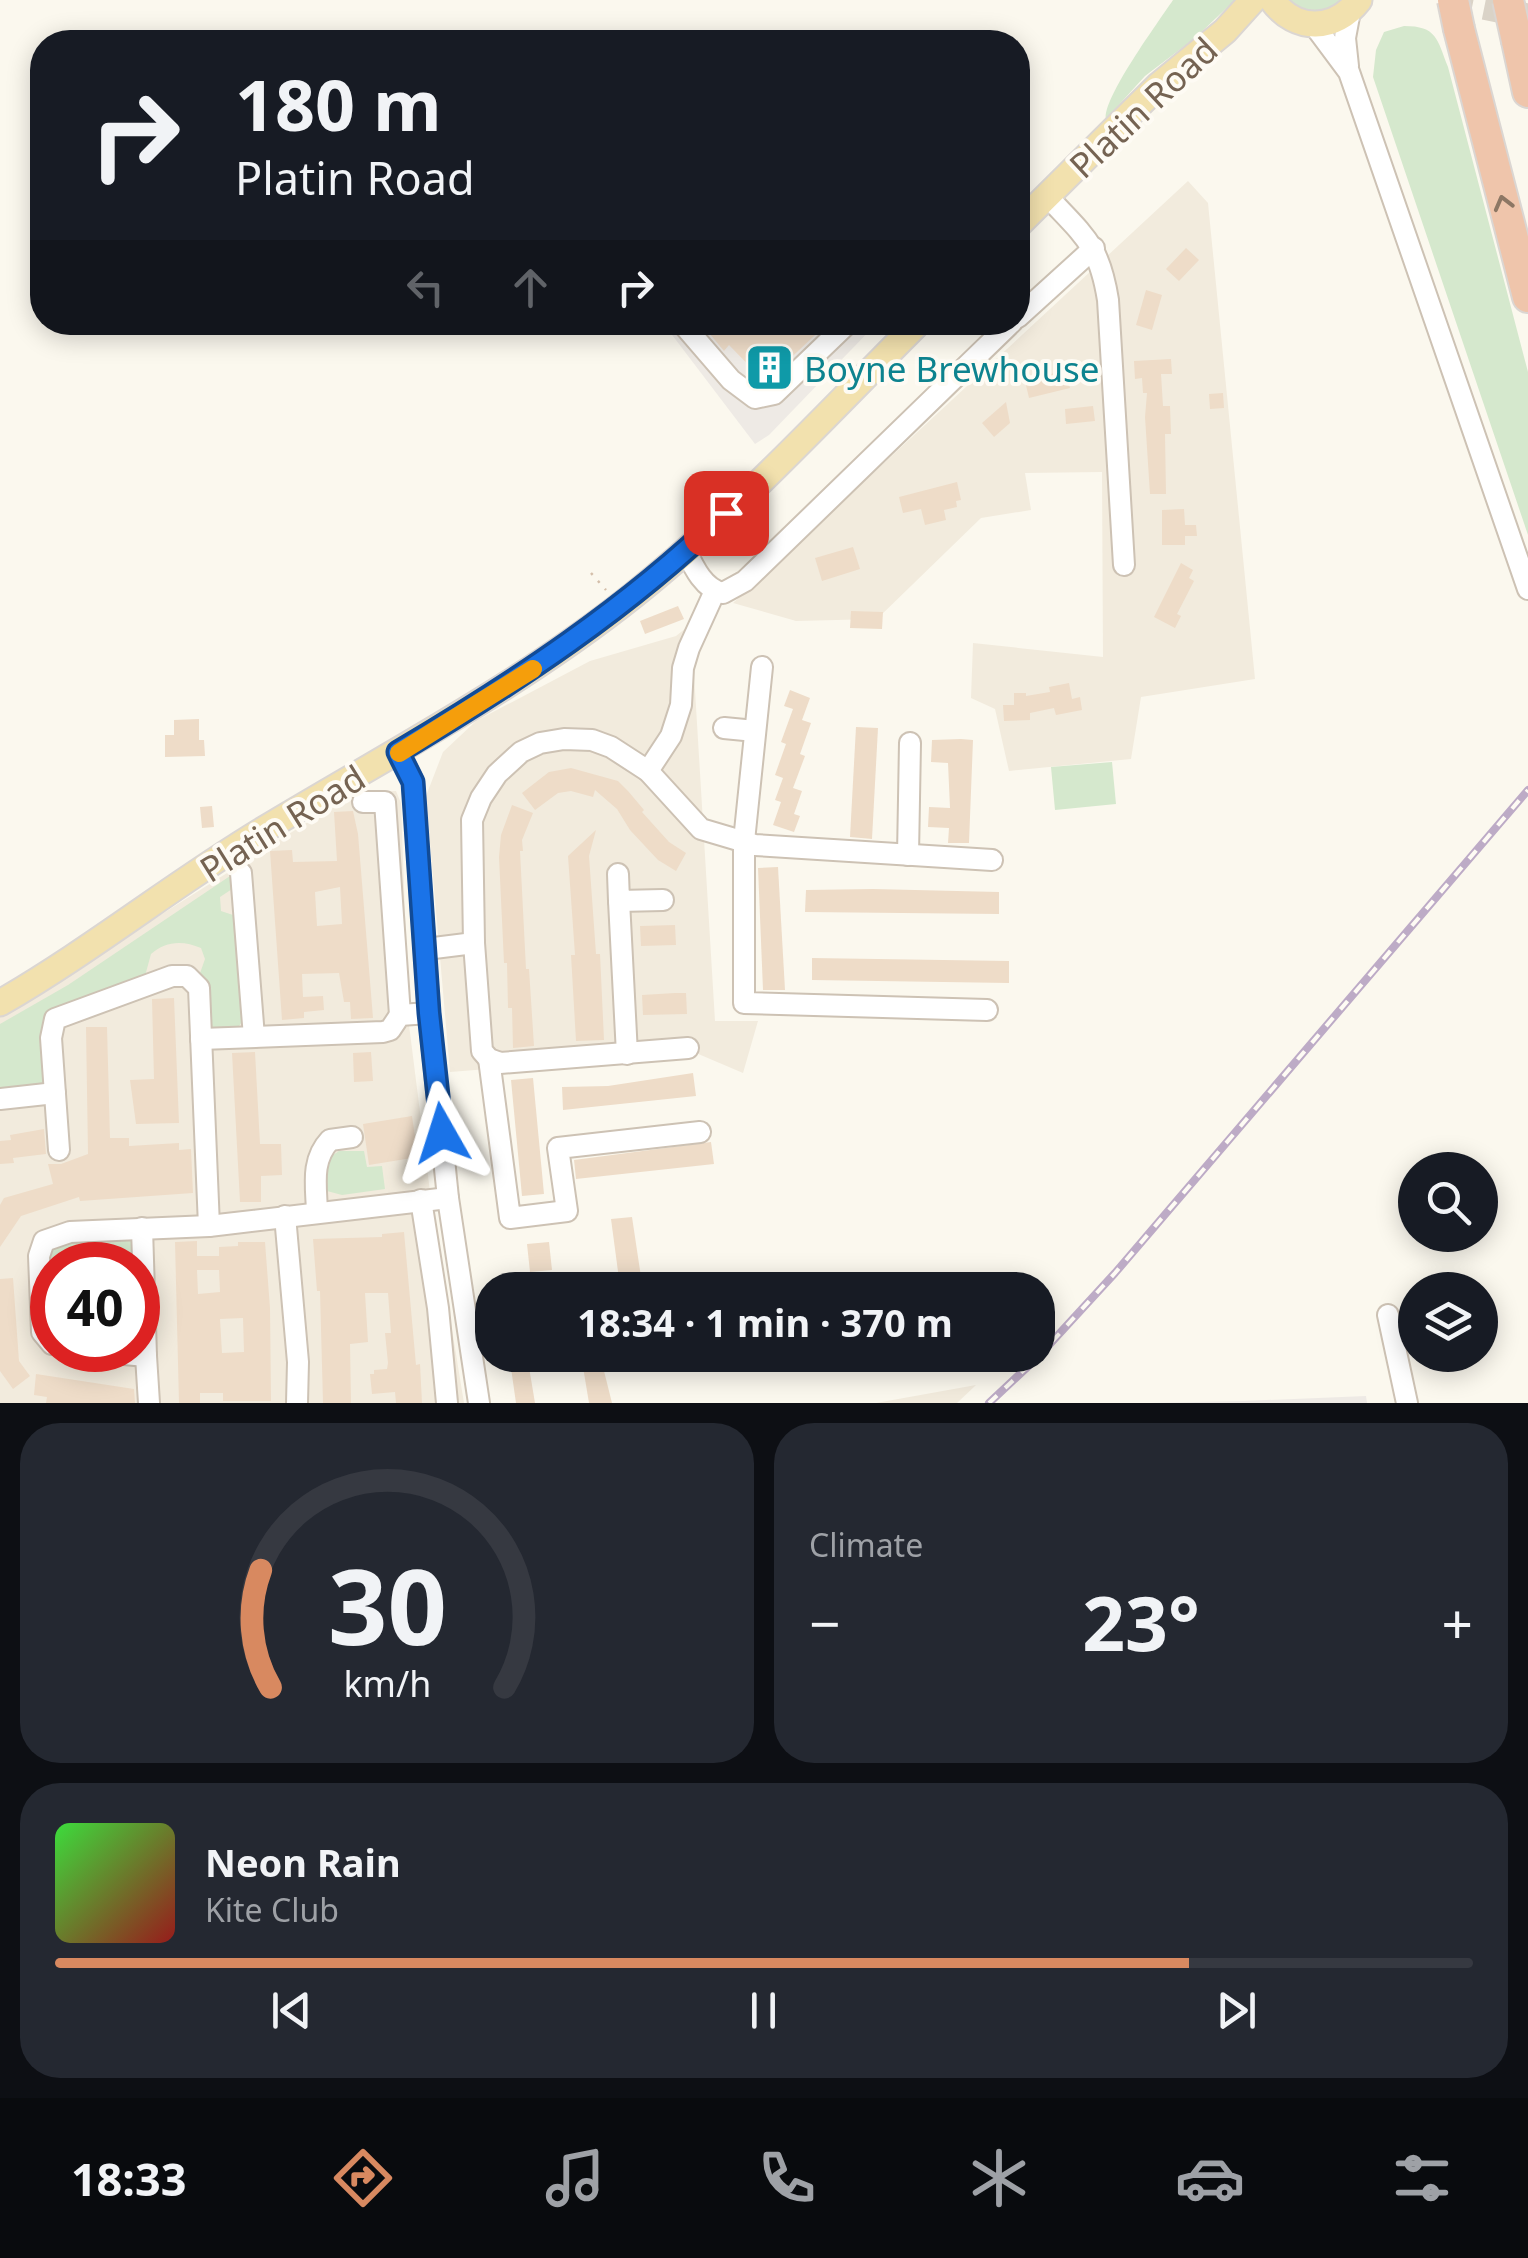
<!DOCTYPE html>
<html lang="en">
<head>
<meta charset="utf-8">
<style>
	:root { --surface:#171b24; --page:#242831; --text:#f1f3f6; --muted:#9ea1a6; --line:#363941; --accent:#d88960 }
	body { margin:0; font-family:"Noto Sans",sans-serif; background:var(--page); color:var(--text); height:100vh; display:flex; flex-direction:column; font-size:38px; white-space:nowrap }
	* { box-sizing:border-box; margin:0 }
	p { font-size:32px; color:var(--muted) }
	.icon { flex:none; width:55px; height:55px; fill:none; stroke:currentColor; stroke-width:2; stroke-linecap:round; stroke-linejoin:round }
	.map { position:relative; height:1403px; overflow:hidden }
	.side { display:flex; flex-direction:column; gap:20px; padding:20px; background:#0d0f14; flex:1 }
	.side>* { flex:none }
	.banner { position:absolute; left:30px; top:30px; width:1000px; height:305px; border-radius:40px; box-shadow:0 5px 25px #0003; background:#171b24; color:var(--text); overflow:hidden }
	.tools { position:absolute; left:1398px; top:1152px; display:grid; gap:20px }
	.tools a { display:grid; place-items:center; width:100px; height:100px; border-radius:50%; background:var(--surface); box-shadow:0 5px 25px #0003; font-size:50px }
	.speed { position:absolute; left:30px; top:1242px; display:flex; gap:20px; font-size:50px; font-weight:700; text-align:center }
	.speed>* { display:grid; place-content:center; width:130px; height:130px; border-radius:50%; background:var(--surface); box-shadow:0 5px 25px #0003; line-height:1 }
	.speed .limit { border:15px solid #d22; background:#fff; color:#111 }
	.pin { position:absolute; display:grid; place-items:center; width:85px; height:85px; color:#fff; margin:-42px; border-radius:20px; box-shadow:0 5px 15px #0006 }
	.me { position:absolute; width:110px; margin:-55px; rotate:354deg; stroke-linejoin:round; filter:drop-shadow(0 0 8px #0008) }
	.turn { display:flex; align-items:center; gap:35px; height:210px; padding:0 40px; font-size:45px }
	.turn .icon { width:130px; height:130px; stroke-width:2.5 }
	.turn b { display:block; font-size:70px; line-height:85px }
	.lanes { display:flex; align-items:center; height:95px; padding:0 40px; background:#0003; justify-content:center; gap:50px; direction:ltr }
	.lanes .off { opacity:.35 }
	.big { font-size:75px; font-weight:700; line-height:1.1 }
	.side .tile { flex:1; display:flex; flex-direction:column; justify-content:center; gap:15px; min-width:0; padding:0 35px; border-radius:40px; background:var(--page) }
	.side .dial { align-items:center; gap:0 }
	.dial svg { height:260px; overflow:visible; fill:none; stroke:var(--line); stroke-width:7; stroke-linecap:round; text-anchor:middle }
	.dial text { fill:var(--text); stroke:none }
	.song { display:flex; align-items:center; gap:30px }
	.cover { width:120px; height:120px; border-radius:15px; background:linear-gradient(135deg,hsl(120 70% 55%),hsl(0 70% 35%)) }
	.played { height:10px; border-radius:5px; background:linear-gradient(90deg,var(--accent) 80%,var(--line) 80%) }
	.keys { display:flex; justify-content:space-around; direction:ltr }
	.heat { display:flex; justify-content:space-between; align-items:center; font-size:55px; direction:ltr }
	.side .tiles { flex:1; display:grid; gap:20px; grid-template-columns:1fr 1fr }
	.tile:last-child { grid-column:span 2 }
	.trip { position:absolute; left:475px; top:1272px; width:580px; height:100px; border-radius:40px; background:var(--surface); box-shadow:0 5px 25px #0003; font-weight:700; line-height:100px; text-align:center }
	.tabs { display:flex; height:160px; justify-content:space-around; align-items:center; background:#090b0e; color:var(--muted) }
	.tabs .icon { width:70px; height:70px }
	.tabs .current { color:var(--accent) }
	.tabs b { font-size:45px; color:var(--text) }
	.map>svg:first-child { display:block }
</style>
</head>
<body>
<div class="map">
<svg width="1528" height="1403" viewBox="0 0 1528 1403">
	<rect width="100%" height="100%" fill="#fbf8ee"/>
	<g fill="#f2ebdd" fill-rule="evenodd">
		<path d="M 1188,181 L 1208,203 L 1255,679 L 1141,697 L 1131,759 L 1009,771 L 995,709 L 971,698 L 973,643 L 1103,657 L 1102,472 L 1025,473 L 1031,510 L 981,518 L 877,619 L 796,621 L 733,603 Z"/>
		<path d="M 691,624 L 715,1021 L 758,1021 L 743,1073 L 696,1053 L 450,1072 L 426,796 L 443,752 L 476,721 L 590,661 L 676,636 Z"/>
		<path d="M 396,791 L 401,803 L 409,1025 L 432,1207 L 464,1403 L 0,1403 L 0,1016 L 311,820 L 357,793 ZM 52,1265 L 138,1265 L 138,1350 L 52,1350 Z"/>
		<path d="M 976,1385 L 957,1403 L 876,1403 Z"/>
	</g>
	<g fill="#eeeae5">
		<path d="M 663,323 L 877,323 L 769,435 L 755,444 Z"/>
		<path d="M 1366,1396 L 1367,1403 L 1150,1403 L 1244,1401 Z"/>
	</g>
	<g fill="#d5e8cd">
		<path d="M 1173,0 L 1235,0 L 1195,38 L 1145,76 L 1106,119 C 1102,99 1159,21 1173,0 Z"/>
		<path d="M 1284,0 L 1347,0 C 1322,21 1309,16 1284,0 Z"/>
		<path d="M 1404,26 C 1437,26 1437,39 1448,67 L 1528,372 L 1528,535 L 1373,77 L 1376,50 L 1384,32 Z"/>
		<path d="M 1112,762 L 1116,804 L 1055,810 L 1051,767 Z"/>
		<path d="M 233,874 L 232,889 L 220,897 L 221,911 L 236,916 L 244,1018 L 238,1028 L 212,1029 L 209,1025 L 199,976 L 205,959 L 201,948 C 183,940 165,941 151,954 L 145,976 L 67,1005 L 44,1087 L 0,1092 L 0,1024 L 68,985 Z"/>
		<path d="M 339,1151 L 364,1151 L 367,1167 L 382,1166 L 385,1189 L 342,1195 L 327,1191 L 325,1175 L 327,1159 Z"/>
		<path d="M 125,1235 L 134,1240 L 137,1265 L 52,1265 L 52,1336 L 48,1248 L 52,1244 Z"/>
	</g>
	<g fill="#eedcc8" fill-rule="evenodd">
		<path d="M 1186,248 L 1199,260 L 1179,281 L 1166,269 Z"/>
		<path d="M 1146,290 L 1162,295 L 1152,330 L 1136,325 Z"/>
		<path d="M 700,322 L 829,322 L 765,382 L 729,345 L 724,351 Z"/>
		<path d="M 1171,359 L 1172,374 L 1161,374 L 1163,406 L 1170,406 L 1171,434 L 1165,434 L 1166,494 L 1150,494 L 1145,417 L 1147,393 L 1143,393 L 1142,378 L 1135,379 L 1134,361 Z"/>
		<path d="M 1088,364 L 1091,376 L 1068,381 L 1070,388 L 1029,398 L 1025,381 Z"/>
		<path d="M 1223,393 L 1224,408 L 1210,409 L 1209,394 Z"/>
		<path d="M 1006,402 L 1010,423 L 994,437 L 982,423 Z"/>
		<path d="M 1093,406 L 1095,421 L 1066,424 L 1065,409 Z"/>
		<path d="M 957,482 L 961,500 L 956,501 L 957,507 L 944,510 L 946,520 L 925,525 L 921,509 L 903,513 L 899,497 Z"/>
		<path d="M 1184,509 L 1185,525 L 1196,525 L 1197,536 L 1185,536 L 1185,545 L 1162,545 L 1162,510 Z"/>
		<path d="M 853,547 L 860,569 L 822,581 L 815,558 Z"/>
		<path d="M 1181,563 L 1193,570 L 1189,578 L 1194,581 L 1177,614 L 1181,616 L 1175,628 L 1154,617 Z"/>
		<path d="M 678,606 L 684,619 L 645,634 L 640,621 Z"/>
		<path d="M 851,611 L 883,612 L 882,629 L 850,628 Z"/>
		<path d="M 1069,683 L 1072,699 L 1080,697 L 1082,710 L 1056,715 L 1054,708 L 1030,713 L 1030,720 L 1004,721 L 1003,705 L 1014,705 L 1014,693 L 1026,693 L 1026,696 L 1050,692 L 1049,687 Z"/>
		<path d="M 790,690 L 810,698 L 802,720 L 811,723 L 800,754 L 805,756 L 793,788 L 802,791 L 794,814 L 800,816 L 794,832 L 773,825 L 781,802 L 775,800 L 783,778 L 775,775 L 786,744 L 781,742 L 793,709 L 784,706 Z"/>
		<path d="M 199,719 L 199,740 L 204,740 L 205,756 L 165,757 L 165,735 L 174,735 L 174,720 Z"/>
		<path d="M 856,727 L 878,728 L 872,839 L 850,837 Z"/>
		<path d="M 961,739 L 973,740 L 969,843 L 948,843 L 949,828 L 928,827 L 929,807 L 950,808 L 948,763 L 931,762 L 932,740 Z"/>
		<path d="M 571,768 L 618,781 L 628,791 L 644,810 L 642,812 L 669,842 L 686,853 L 676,871 L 658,860 L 630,830 L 617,809 L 595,790 L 593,797 L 571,791 L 558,793 L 535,810 L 522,793 L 549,772 Z"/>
		<path d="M 512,805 L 533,813 L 522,840 L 523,851 L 520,851 L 526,969 L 529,969 L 534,1046 L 513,1048 L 512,1008 L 508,1008 L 507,963 L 504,963 L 499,857 L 501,835 Z"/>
		<path d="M 212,806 L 214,827 L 202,828 L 200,807 Z"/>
		<path d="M 353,811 L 358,834 L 373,1018 L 351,1019 L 350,1002 L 344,1002 L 339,973 L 302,974 L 303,997 L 323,996 L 324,1010 L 304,1012 L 304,1018 L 282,1020 L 270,851 L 292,850 L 293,862 L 337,861 L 334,812 ZM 340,887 L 342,924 L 317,926 L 315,892 Z"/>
		<path d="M 596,830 L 589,856 L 596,954 L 600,954 L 604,1040 L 576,1041 L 571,955 L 575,955 L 568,856 Z"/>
		<path d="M 778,867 L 785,990 L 763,990 L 758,868 Z"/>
		<path d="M 873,889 L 999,892 L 999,914 L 805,912 L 806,890 Z"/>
		<path d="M 675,925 L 676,945 L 641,946 L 640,926 Z"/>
		<path d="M 812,958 L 1009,961 L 1009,983 L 812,980 Z"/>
		<path d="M 675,993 L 686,993 L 687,1014 L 643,1015 L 642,995 Z"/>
		<path d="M 174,998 L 179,1123 L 136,1124 L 130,1080 L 154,1079 L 152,999 Z"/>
		<path d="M 86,1027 L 107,1027 L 110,1138 L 129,1138 L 129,1146 L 179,1143 L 179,1150 L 191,1149 L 193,1193 L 80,1201 L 79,1197 L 21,1216 L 0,1247 L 0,1205 L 4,1198 L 53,1184 L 48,1164 L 61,1164 L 88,1154 Z"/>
		<path d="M 255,1052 L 260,1144 L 281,1144 L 282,1175 L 261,1176 L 261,1202 L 240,1202 L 232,1053 Z"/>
		<path d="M 371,1052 L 373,1081 L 354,1082 L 353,1053 Z"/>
		<path d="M 693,1073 L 696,1096 L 563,1110 L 562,1087 L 608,1086 Z"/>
		<path d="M 533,1078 L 544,1194 L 522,1196 L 511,1080 Z"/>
		<path d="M 412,1116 L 418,1157 L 369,1165 L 363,1124 Z"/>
		<path d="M 44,1129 L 46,1154 L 13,1158 L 14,1163 L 0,1164 L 0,1141 L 11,1140 L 10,1135 Z"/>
		<path d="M 711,1142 L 714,1164 L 576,1179 L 574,1160 Z"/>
		<path d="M 632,1217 L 641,1277 L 619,1279 L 611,1219 Z"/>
		<path d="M 404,1232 L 416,1365 L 420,1364 L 422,1403 L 396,1403 L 395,1392 L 372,1394 L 370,1374 L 374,1374 L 374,1370 L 387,1369 L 388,1363 L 385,1333 L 391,1333 L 388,1293 L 365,1293 L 368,1342 L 350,1344 L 351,1403 L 323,1403 L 320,1291 L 317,1291 L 313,1239 L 382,1237 L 382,1234 Z"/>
		<path d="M 197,1241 L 197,1256 L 219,1256 L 219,1247 L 238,1246 L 238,1242 L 265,1242 L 270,1308 L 271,1401 L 223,1401 L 223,1393 L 200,1393 L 200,1403 L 179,1403 L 175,1242 ZM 197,1270 L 219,1270 L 220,1292 L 198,1294 ZM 243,1318 L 244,1352 L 222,1353 L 220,1319 Z"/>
		<path d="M 549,1242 L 552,1270 L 530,1272 L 527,1244 Z"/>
		<path d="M 13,1278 L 19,1361 L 30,1376 L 13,1389 L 0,1371 L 0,1279 Z"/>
		<path d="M 505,1355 L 527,1355 L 535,1403 L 516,1403 L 511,1368 L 507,1368 Z"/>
		<path d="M 581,1355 L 600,1355 L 612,1403 L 589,1403 Z"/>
		<path d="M 36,1374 L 134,1389 L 135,1403 L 46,1403 L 47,1397 L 34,1395 Z"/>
	</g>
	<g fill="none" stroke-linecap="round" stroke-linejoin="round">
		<path stroke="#dad3c7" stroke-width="25" stroke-dasharray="25 12" stroke-linecap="butt" d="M 1448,0 L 1528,16"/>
		<defs>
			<g id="minor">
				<path d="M 1314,25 L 1349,72 L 1528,589"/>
				<path d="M 1348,66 L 1345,38 L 1350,11"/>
				<path d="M 1047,196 C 1084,236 1099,244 1108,300 L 1124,565"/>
				<path d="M 1018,317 L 1094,248"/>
				<path d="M 681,322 L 731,380 L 755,398 L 774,394 L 849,322"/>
				<path d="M 686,551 C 694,568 704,589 723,593 L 745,581 L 1012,322"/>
				<path d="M 762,667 L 744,841 L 744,1003 L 987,1010"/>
				<path d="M 724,728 L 755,731"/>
				<path d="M 399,752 L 413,782 L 429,1013 L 448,1198 L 479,1403"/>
				<path d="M 648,771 L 671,736 L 681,705 L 683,668 L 689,648 L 715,591"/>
				<path d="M 363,802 L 385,802 L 400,1015"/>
				<path d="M 908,855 L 910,743"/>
				<path d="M 241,873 L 254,1037"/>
				<path d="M 618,874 L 619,901 L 663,900"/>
				<path d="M 619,901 L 627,1054"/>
				<path d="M 426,949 L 474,943"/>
				<path d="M 201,1039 L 383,1032 L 390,1030 L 400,1015 L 429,1013"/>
				<path d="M 688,1048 L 500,1063 L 489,1059 L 482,1051 L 474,943 L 472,820 L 481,798 L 497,774 L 521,752 L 540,743 L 564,739 L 592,740 L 611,747 L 648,771 L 701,829 L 755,845 L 992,860"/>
				<path d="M 489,1059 L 510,1218 L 567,1211 L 558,1148 L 700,1132"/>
				<path d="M 0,1099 L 55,1093"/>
				<path d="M 59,1150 L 51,1038 L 55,1019 L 172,976 L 187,976 L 199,988 L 209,1226"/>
				<path d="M 421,1200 L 438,1308 L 447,1403"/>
				<path d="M 317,1211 C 316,1185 311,1160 330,1140 L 352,1137"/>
				<path d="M 285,1216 L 298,1362 L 297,1403"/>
				<path d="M 1388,1315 L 1407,1403"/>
				<path d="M 52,1344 L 42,1332 L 39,1256 L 44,1241 L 70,1232 L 209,1226 L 448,1198"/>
				<path d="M 80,1350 L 146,1356 L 142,1228"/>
				<path d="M 146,1356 L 149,1403"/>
			</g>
			<g id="major">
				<path d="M 1272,0 C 1296,33 1335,31 1359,0"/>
				<path d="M 1018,225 L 1158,86 L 1225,31 L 1253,0"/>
				<path d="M 0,1003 C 92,950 175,883 265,829 C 391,753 520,686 635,594 C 737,512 827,414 919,322"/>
			</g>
			<g id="highway">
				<path d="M 1459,29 L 1528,297"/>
				<path d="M 1517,41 L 1528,92"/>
			</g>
		</defs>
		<use href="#minor" stroke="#cdc2b4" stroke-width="24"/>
		<use href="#major" stroke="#dbd6d2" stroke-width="29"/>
		<use href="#highway" stroke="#dbd6d2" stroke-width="34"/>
		<path stroke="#d4bfaa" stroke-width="2.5" stroke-dasharray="2.5 8" stroke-linecap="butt" d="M 591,573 L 606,590"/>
		<use href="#minor" stroke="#fff" stroke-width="20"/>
		<use href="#major" stroke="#f2e1ae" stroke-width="25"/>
		<use href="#highway" stroke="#efc5ab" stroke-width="30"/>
		<defs>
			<path id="rail" d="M 989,1403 L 1037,1358 L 1115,1273 L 1528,790"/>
		</defs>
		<use href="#rail" stroke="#bdabc6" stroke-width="8"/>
		<use href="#rail" stroke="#fefbf4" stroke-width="4" stroke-dasharray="11" stroke-linecap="butt"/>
		<defs>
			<g id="highway-bridge">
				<path d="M 1453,0 L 1459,29"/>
				<path d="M 1508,0 L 1517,41"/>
			</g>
		</defs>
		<use href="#highway-bridge" stroke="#dbd6d2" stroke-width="34" stroke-linecap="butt"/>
		<use href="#highway-bridge" stroke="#efc5ab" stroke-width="30"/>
	</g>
	<defs><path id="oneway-chevron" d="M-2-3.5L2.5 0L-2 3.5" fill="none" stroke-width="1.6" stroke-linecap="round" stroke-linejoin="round" transform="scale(2.5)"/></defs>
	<use stroke="#8d7764" href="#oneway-chevron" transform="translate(1503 203) rotate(-105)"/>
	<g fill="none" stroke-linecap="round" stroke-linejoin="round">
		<defs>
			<path id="route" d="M 442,1133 L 429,1013 L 413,782 L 398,752 C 516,682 628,608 726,513"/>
		</defs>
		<use href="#route" stroke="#114b97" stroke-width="25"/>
		<use href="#route" stroke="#1a73e8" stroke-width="18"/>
		<path stroke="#f59e0b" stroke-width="18" d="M 399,753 L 533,669"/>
	</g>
	<defs>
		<symbol id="building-square" viewBox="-11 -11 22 22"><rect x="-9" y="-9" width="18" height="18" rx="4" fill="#0f9aa8" stroke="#fefbf4"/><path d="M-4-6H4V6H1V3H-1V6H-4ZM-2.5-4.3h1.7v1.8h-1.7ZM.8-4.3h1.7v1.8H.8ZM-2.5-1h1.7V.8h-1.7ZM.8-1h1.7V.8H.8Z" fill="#fff"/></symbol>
	</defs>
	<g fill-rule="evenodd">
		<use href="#building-square" x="742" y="340" width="55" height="55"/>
	</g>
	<g text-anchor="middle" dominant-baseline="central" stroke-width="8" stroke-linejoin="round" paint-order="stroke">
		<g font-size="35" fill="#756352" stroke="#fefbf4">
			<text transform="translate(1143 107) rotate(-43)">Platin Road</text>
			<text transform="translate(282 823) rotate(-32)">Platin Road</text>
		</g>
		<g font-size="35" fill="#0d838f" stroke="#fefbf4" text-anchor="start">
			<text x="804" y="368">Boyne Brewhouse</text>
		</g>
	</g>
</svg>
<div class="tools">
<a><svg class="icon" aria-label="search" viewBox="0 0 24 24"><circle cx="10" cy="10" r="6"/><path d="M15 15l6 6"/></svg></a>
<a><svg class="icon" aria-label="layers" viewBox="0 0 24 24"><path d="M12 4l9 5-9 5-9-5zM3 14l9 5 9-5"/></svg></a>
</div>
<div class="speed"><div class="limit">40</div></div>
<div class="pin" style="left:726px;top:513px;background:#d93025"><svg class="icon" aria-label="arrive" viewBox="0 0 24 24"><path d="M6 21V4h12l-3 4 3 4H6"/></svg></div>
<svg class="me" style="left:442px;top:1133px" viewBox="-20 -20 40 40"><path d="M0-17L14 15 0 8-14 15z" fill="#1a73e8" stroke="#fff" stroke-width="4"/></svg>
<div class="trip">18:34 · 1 min · 370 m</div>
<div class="banner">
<div class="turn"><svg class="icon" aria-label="right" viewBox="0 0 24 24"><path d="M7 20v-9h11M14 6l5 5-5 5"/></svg><div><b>180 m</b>Platin Road</div></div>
<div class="lanes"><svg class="icon off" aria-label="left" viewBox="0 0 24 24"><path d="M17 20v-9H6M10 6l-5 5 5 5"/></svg><svg class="icon off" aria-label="ahead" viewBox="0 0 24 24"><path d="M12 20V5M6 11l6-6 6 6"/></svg><svg class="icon" aria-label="right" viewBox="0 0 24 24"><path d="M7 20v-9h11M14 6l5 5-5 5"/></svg></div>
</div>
</div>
<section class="side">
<div class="tiles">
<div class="tile dial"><svg viewBox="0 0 100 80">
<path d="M14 69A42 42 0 1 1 86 69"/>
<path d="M14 69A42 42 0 0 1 11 33" stroke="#d88960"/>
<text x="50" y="56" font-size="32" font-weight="700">30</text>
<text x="50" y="72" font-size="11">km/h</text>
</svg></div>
<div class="tile"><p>Climate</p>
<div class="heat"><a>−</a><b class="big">23°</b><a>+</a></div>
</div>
<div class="tile">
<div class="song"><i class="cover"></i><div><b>Neon Rain</b><p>Kite Club</p></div></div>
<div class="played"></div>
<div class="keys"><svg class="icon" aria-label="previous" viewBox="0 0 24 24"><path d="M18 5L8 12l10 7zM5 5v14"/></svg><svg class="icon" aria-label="pause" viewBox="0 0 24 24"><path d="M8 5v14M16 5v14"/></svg><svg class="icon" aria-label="next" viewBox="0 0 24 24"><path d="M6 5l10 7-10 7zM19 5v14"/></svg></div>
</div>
</div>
</section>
<nav class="tabs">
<b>18:33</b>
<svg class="icon current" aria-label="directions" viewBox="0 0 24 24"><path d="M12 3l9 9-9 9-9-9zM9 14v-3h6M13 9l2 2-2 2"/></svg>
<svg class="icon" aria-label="music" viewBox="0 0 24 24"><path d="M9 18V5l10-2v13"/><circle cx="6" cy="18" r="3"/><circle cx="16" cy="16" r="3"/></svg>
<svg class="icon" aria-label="phone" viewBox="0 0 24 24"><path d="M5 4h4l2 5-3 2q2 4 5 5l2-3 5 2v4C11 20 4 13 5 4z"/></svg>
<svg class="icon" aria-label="climate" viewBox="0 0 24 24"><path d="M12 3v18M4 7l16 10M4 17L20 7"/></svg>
<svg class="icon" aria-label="car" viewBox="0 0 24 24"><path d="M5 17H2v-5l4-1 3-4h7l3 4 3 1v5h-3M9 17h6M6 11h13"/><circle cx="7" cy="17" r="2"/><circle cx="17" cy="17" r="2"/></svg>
<svg class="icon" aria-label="filters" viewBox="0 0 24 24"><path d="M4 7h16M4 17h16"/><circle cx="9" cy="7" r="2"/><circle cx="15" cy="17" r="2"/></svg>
</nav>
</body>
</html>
